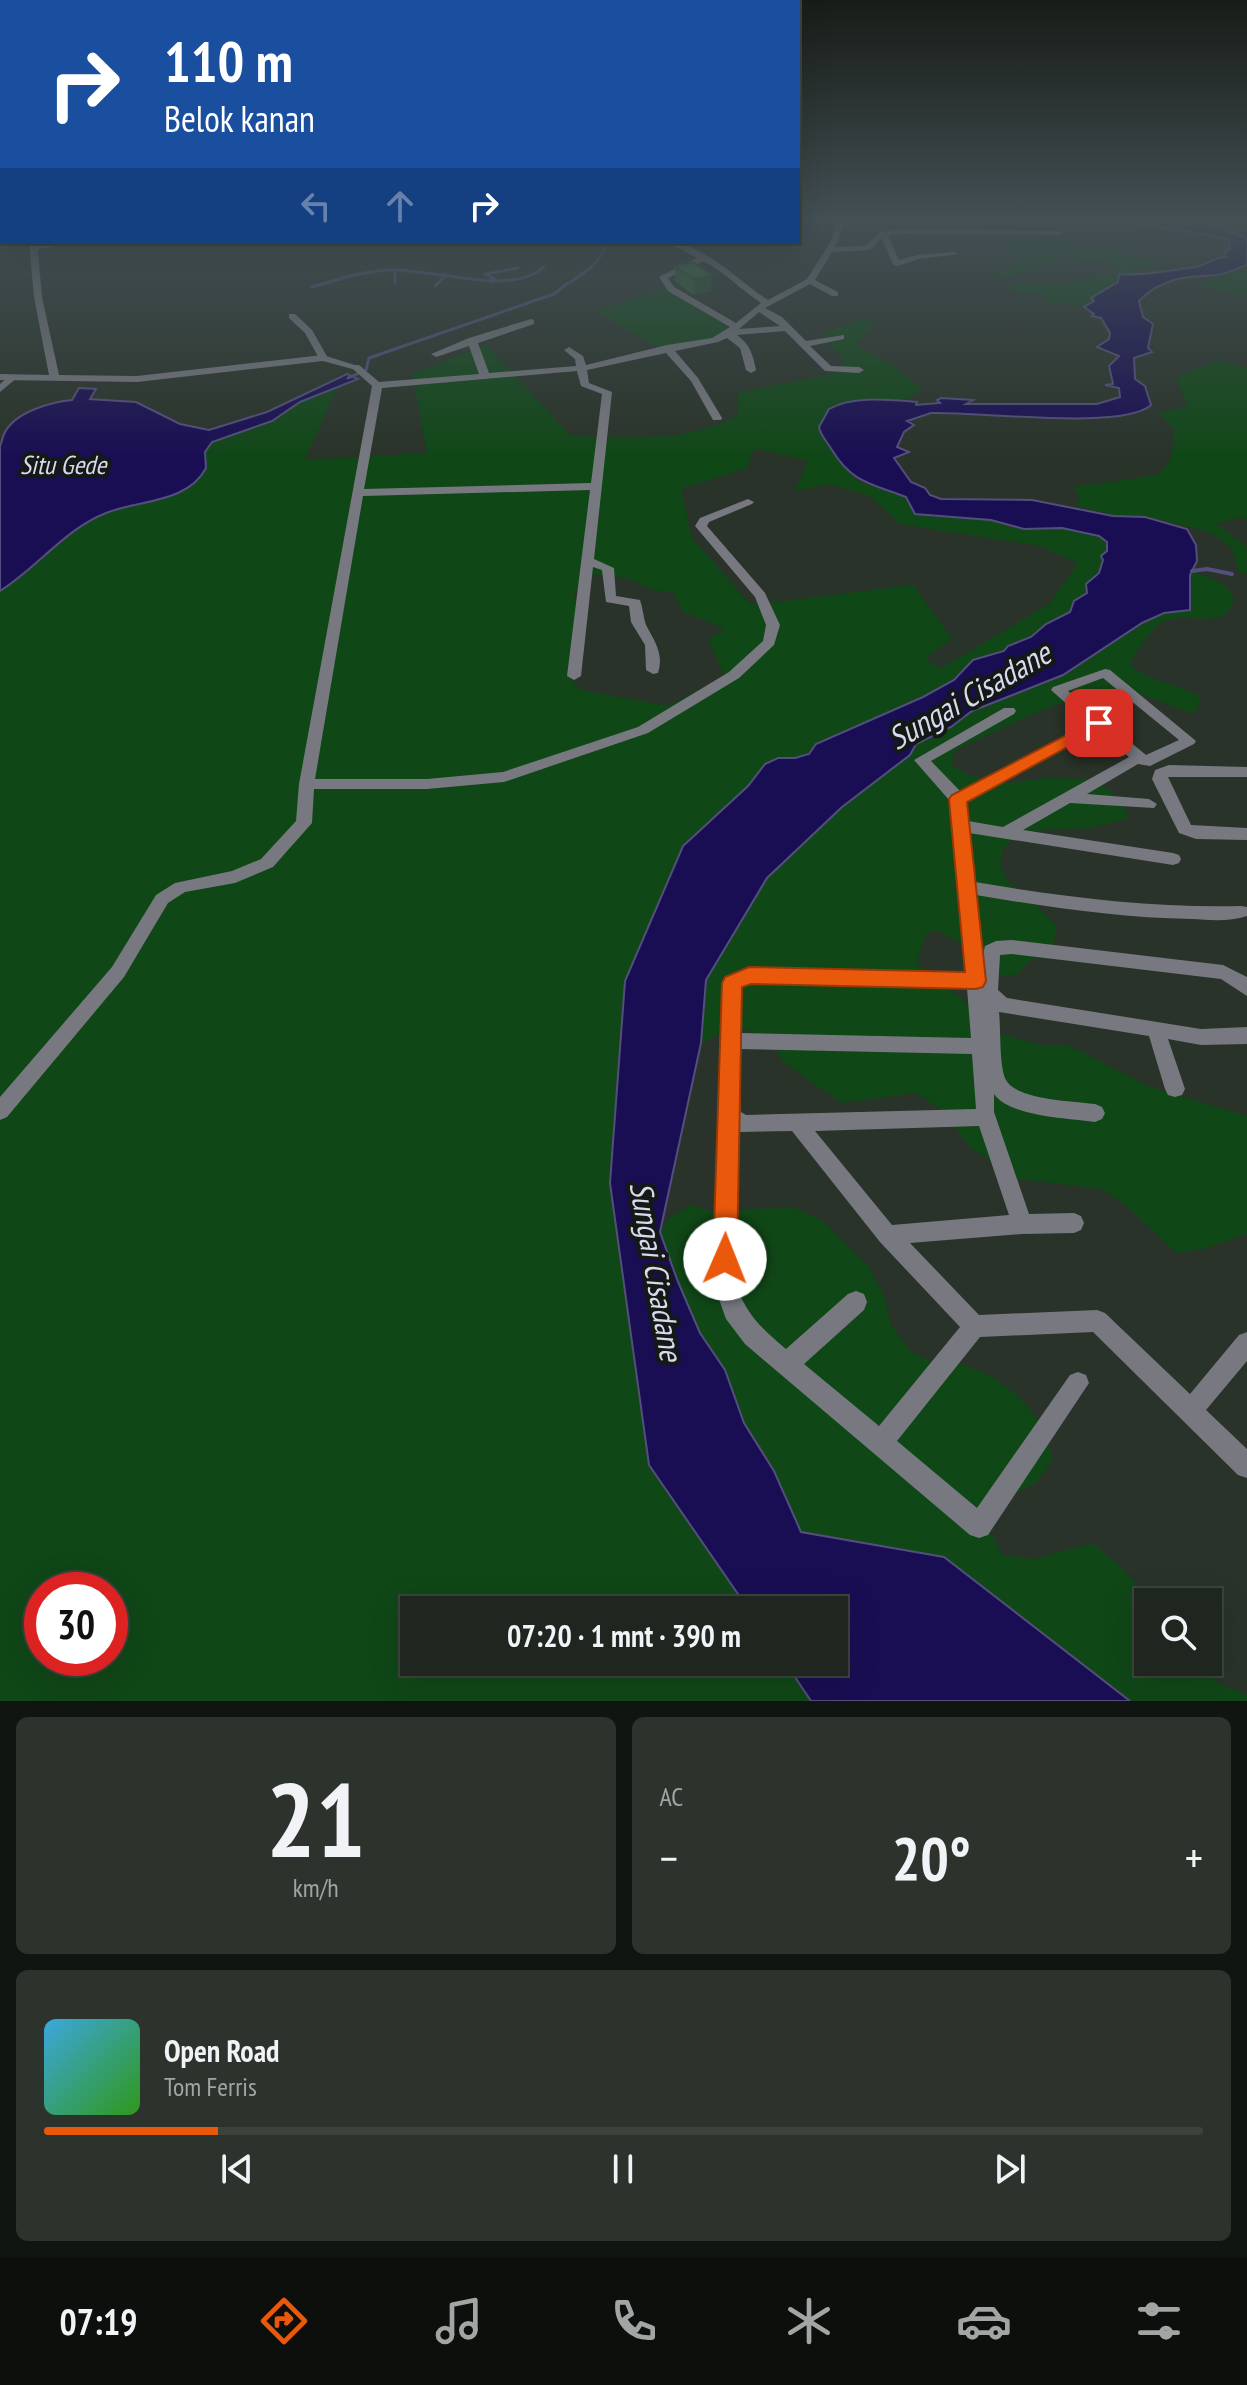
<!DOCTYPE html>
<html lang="id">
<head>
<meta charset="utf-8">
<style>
	:root { --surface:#1f261f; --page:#2c322c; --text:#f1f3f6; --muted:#a1a5a4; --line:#3c433d; --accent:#ea580c }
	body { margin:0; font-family:"PT Sans Narrow",sans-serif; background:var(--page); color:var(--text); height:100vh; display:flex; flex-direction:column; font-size:30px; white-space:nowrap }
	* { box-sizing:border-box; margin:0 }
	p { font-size:26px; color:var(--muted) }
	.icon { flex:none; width:44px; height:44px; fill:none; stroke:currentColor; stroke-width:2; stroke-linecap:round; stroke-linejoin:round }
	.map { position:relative; height:1701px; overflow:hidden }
	.panel { display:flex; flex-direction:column; gap:16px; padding:16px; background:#111511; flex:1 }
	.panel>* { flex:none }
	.top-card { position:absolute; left:0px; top:0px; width:800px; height:244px; box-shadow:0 8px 32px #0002,0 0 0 2px var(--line); background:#1a4fa0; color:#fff; overflow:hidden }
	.tools { position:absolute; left:1134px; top:1588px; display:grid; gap:16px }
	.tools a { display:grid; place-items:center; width:88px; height:88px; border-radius:0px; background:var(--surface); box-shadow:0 8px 32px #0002,0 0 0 2px var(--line); font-size:40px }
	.speed { position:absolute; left:24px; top:1572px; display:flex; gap:16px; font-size:40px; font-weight:700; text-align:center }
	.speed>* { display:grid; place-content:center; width:104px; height:104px; border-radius:50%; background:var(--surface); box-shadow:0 8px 32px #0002,0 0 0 2px var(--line); line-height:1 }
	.speed .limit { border:12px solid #d22; background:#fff; color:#111 }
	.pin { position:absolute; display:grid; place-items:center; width:68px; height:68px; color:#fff; margin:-34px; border-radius:16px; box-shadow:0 4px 12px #0006 }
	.me { position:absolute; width:88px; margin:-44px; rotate:1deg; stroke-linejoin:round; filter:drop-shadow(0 0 6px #0008) }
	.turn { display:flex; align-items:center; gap:28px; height:168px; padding:0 32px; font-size:36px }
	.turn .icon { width:104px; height:104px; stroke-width:2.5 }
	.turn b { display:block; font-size:56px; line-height:68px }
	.lanes { display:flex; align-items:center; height:76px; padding:0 32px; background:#0003; justify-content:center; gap:40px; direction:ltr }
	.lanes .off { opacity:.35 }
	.big { font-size:60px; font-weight:600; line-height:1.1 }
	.panel .widget { flex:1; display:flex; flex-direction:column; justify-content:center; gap:12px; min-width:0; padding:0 28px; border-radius:12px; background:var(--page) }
	.panel .dial { align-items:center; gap:0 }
	.dial b { font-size:104px; line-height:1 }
	.song { display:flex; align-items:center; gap:24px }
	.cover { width:96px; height:96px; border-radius:12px; background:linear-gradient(135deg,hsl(200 70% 55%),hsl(110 70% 35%)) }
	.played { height:8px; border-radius:4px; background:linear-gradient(90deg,var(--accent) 15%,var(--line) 15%) }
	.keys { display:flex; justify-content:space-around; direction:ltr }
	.heat { display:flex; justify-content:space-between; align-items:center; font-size:44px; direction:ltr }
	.panel .tiles { flex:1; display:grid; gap:16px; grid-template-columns:1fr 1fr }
	.widget:last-child { grid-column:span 2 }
	.trip { position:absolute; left:400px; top:1596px; width:448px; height:80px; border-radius:0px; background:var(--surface); box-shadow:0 8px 32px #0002,0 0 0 2px var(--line); font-weight:600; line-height:80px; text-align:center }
	.tab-bar { display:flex; height:128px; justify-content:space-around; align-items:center; background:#0c0f0c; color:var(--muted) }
	.tab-bar .icon { width:56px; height:56px }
	.tab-bar .active { color:var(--accent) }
	.tab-bar b { font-size:36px; color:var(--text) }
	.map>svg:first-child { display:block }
</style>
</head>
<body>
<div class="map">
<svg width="1247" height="1701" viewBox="0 0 1247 1701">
	<rect width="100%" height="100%" fill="#293329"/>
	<g fill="#104717" fill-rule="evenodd">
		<path d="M 1017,241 L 1029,244 L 1068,243 L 1085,250 L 1116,248 L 1153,261 L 1163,268 L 1129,265 L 1137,268 L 1138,273 L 1118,275 L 1120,279 L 1111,289 L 1094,295 L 1092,306 L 1046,302 L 1042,294 L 1023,294 L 1006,287 C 1024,275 1049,289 1070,282 L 1069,278 L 1094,280 L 1100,274 L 1111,273 L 1114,264 L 1084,262 L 1063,256 L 1055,265 L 1027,269 L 1009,279 L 998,278 L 991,269 L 1008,269 L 1010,265 L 1020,262 L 1008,248 L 1009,244 Z"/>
		<path d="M 1247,268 L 1247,298 L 1204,287 L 1201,284 Z"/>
		<path d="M 667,286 L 728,328 L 714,339 L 659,348 L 597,312 Z"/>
		<path d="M 866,317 L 874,324 L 856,345 L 894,366 L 922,389 L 904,401 L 837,404 L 823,416 L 824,440 L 850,474 L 859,482 L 906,497 L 916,512 L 928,516 L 991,520 L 1010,527 L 1034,530 L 1062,528 L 1099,536 L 1107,542 C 1107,555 1102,571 1091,578 L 1088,593 L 1077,599 L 1070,612 L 1046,624 L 1031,637 L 1018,641 L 994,655 L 973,660 L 954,680 L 905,706 L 816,744 C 803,762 783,756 765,764 L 625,981 L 610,1183 L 649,1465 L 749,1610 L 414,1610 L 414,1662 L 785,1662 L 811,1701 L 0,1701 L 0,591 L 88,521 L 107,512 L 183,491 L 201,477 L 206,468 L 205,452 L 212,442 L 272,421 L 300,402 L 337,388 L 305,460 L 427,453 L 412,374 L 486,345 L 570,435 C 621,439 693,442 738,415 L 738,392 L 831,374 L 846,362 L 821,334 ZM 754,448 L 808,461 L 795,491 L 830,484 L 870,496 L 900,524 L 1040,546 L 1078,563 L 1049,604 L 940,669 L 925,658 L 952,639 L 913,585 L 751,605 L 692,538 L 681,489 L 747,468 ZM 594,574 L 630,579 L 652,590 L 673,592 L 684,612 L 725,629 L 708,639 L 725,677 L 668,706 L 581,690 L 568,676 L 571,650 L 590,615 L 576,606 L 574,592 ZM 42,1590 L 110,1590 L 110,1658 L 42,1658 Z"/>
		<path d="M 1217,360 L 1247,368 L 1247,521 L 1240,517 L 1216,524 L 1247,547 L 1247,574 L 1239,574 L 1233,551 L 1224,541 L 1205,531 L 1145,516 L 1113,515 L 1081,507 L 1076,505 L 1080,497 L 1073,487 L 1158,475 L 1171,459 L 1175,430 L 1158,413 L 1187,407 L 1176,377 Z"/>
		<path d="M 1192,571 C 1207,577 1244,587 1230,609 C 1226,615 1220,617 1214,618 C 1197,621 1181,614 1164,621 C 1152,626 1136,653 1130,664 C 1147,682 1175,683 1198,695 L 1200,703 L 1194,713 C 1170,707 1147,695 1123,689 C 1092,682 985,736 954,751 L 952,765 L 968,775 L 1007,783 L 1044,778 L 1093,779 L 1112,792 L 1129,815 L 1126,819 L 1091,828 L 1030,831 L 1016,836 L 1003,849 L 1000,864 L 1008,882 L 1027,895 L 1057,927 L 1052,950 L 1030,961 L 1015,975 L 991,976 L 965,946 L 937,930 L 926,933 L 917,962 L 936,982 L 957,995 L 976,1011 L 990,1031 L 1045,1046 L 1070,1046 L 1148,1086 L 1247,1116 L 1247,1234 L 1203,1249 L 1176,1253 L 1127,1206 L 1102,1189 L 1018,1179 L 970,1147 L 939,1108 L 916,1093 L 842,1103 L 783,1062 L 773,1044 L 748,1030 L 724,1032 L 701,1043 L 706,980 L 767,878 L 842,807 L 910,755 L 916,744 L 951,727 L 972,711 L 1063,675 L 1142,623 L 1164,613 L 1189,610 Z"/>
		<path d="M 691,1205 L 717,1213 L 742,1209 L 794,1208 L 822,1220 L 868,1266 L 884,1295 L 891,1325 L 910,1351 L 938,1365 L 959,1363 L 990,1375 L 1018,1396 L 1042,1424 L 1053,1459 L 1035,1484 L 1007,1497 L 983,1520 L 1003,1555 L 1035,1559 L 1092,1543 C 1147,1587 1148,1592 1148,1662 L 1193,1662 L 1218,1683 L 1247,1695 L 1247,1701 L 1130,1701 L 944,1557 L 801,1532 L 774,1471 L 744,1423 L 725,1370 L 700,1333 L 678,1282 L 660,1232 L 670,1217 Z"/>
	</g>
	<g fill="#190e53" stroke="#544e7d" stroke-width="2">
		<path d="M 1143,219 L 1194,219 L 1247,238 L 1247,265 C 1238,268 1226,274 1216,275 C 1187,276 1161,278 1139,301 L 1143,317 L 1153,324 L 1148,348 L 1152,352 L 1134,358 L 1135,379 L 1145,386 L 1151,405 C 1122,431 976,411 931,413 L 907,421 L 914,425 L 904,432 L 897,447 L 909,452 L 894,458 L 911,482 L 925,488 L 930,495 L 941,499 L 1032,500 L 1113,516 L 1145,517 L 1187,529 L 1196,545 L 1197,561 L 1190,575 L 1190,610 L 1164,613 L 1142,623 L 1063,675 L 972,711 L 951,727 L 916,744 L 910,755 L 842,807 L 767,878 L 706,980 L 701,1043 L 660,1232 L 678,1282 L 700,1333 L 725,1370 L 744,1423 L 774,1471 L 801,1532 L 944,1557 L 1130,1701 L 811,1701 L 785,1662 L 834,1662 L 834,1610 L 749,1610 L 649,1465 L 610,1183 L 625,981 L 683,846 L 748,786 L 765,764 L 778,758 L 795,758 L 809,754 L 816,744 L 923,697 L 954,680 L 973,660 L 1004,651 L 1008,646 L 1031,637 L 1046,624 L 1070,612 L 1074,601 L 1087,593 L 1086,584 L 1099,573 L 1103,560 L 1101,556 L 1107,551 L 1107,542 L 1099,536 L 1062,528 L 1024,529 L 991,520 L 915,514 L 906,497 C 872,484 852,483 832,450 C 827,441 821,437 819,427 L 829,409 C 852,395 891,400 917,402 L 916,405 L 940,403 L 937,400 L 941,398 L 973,400 L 966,404 L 1097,404 L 1120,397 L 1119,388 L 1105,385 L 1113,384 L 1109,366 L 1119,356 L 1097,347 L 1109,339 L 1110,333 L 1101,318 L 1092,316 L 1094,314 L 1084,307 L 1094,301 L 1091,298 L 1118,282 L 1119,274 C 1144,276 1171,270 1196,267 C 1207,265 1214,257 1226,257 L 1225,251 L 1230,249 L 1229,240 L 1225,238 L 1138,223 Z"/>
		<path d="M 347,374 L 358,379 L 300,402 L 272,421 L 212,442 L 205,452 L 206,468 C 188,503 139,500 106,513 C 65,529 37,568 0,591 L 0,446 C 2,443 2,438 4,434 C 14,412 51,402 72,400 L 79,388 L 96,389 L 90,399 L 136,402 L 180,424 L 209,430 L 267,412 Z"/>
	</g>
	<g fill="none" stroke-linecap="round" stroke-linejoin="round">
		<g stroke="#544e7d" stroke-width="3">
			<path d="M 395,270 L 395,282"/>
			<path d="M 491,282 L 495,279 L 485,274 L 518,268"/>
			<path d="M 571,282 L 594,265 L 605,249 L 604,242"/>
			<path d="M 435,286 L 446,275"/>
			<path d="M 312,287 C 339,279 363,271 392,270 C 436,269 511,297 544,267"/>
			<path d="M 348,378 L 366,370 L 369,358 L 554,294 L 568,283"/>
		</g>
		<path stroke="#544e7d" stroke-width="4" d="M 1192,571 L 1207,569 L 1232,574"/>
		<path fill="#190e53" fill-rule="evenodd" d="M 0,241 L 13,243 L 0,245 Z"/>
		<g fill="#787980" fill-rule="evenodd">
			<path d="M 838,219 L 846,219 L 835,247 L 865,246 L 880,232 L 898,230 L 1059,231 L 1063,233 L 1059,235 L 898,234 L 888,236 L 899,260 L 918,255 L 954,252 L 958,254 L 919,259 L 897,266 L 893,264 L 881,238 L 870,250 L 832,252 L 815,280 L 838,292 L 838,296 L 832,296 L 810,284 L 765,308 L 782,317 L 806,341 L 844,335 L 844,339 L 810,346 L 831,366 L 859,367 L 864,370 L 859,373 L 825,371 L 785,331 L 737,335 C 750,344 753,355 756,370 L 751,373 L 746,370 L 740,348 L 727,338 L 718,342 L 675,351 L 698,378 L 722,418 L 721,420 L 713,420 L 691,381 L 666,353 L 587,370 L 589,383 L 612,392 L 594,559 L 614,568 L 616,596 L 640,600 C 643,608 643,617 646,625 C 655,642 664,654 658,673 L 653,674 L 646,670 L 645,645 L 631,622 L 629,606 L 606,602 L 602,570 L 593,567 L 581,676 L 574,680 L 567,676 L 590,490 L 363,496 L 315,779 L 427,779 L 503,772 L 638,727 L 729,672 L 763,641 L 766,625 L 755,597 L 695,526 L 700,518 L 748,499 L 754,502 L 752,504 L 709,522 L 707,526 L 765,593 L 780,625 L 774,645 L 739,678 L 648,733 L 504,782 L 427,789 L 314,789 L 312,823 L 273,867 L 235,883 L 185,892 L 168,903 L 124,977 L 7,1117 L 0,1120 L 0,1097 L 112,967 L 156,895 L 175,883 L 232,871 L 261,859 L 296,821 L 299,784 L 372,386 L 353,369 L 353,365 L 359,365 L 379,382 L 479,374 L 469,346 L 436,357 L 431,354 L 469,338 L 531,319 L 534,320 L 534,324 L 478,343 L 489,373 L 576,366 L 575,359 L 564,350 L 569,347 L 583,356 L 586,365 L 667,345 L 712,338 L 730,327 L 668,291 L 659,277 L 697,258 L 666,242 C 703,242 738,281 768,300 L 807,279 L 831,241 ZM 703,261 C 724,271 741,290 761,303 L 736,323 L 674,287 L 668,278 ZM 759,312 L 780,326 L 739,329 ZM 577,371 L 581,386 L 602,394 L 591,483 L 364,489 L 382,388 Z"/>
			<rect x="0" y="237" width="2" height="4"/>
			<path d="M 58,242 L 79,242 L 34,250 L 30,248 Z"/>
			<path d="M 289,314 L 295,314 L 312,330 L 328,358 L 326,360 L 320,360 L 305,333 L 289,318 Z"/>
			<path d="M 10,375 L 18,377 L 0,392 L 0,384 Z"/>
			<path d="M 1105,669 L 1110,670 L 1196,741 L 1194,744 L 1150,766 L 1138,764 L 1087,794 L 1149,799 L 1157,804 L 1154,808 L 1070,803 L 1023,830 L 1173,853 L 1179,855 L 1181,859 L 1179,863 L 1173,865 L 969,833 L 975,882 C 1063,897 1151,908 1241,906 L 1247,907 L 1247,916 C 1230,922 1209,920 1192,919 C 1119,918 1047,907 976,895 L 982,959 L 985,946 L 996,941 L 1012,940 L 1223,965 L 1247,977 L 1247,996 L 1221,979 L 1012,954 L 1000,955 L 998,990 L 1007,998 L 1201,1029 L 1247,1027 L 1247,1044 L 1201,1045 L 1168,1039 L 1185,1089 L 1182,1095 L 1175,1097 L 1168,1095 L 1165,1089 L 1149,1036 L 999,1012 C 1001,1029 999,1067 1006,1080 C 1017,1100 1073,1101 1095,1104 L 1102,1107 L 1105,1113 L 1102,1119 L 1095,1122 C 1069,1118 1010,1117 994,1094 L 994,1112 L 1029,1214 L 1074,1213 L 1081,1216 L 1084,1223 L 1081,1230 L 1074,1233 L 1022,1234 L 910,1243 L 979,1315 L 1097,1310 L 1105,1313 L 1190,1394 L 1239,1335 L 1247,1332 L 1247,1361 L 1206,1410 L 1247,1449 L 1247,1478 L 1238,1475 L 1093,1332 L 980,1337 L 897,1441 L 977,1508 L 1070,1375 L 1078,1372 L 1086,1375 L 1089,1383 L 988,1535 L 979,1538 L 970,1535 L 745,1344 L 726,1319 L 714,1285 L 721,1116 L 720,1041 L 723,983 L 726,978 L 749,968 L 966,974 L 950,801 L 914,760 L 1004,708 L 1014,708 L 1016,711 L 1014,714 L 931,761 L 960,791 L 1088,723 L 1051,690 L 1053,687 ZM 1103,678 L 1179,740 L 1146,755 L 1068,691 ZM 1097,730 L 1129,757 L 1003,827 L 968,821 L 966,801 ZM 751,982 L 967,988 L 971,1038 L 739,1033 L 741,987 ZM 739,1049 L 972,1054 L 976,1109 L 746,1115 L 741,1112 ZM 979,1126 L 1009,1215 L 892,1225 L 815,1131 ZM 792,1131 L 880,1242 L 960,1327 L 879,1426 L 804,1364 L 864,1310 L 867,1302 L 864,1294 L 856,1291 L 848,1294 L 786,1349 C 763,1330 746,1314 736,1285 L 740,1132 Z"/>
			<path d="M 1169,765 L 1247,767 L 1247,777 L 1168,777 L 1191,825 L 1247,828 L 1247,840 L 1196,839 L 1179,833 L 1152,779 L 1155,770 Z"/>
		</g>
		<path fill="#787980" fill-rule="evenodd" d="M 29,242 L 37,242 L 42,297 L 59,375 L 137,376 L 323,355 L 361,367 L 356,370 L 323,361 L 137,382 L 0,380 L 0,374 L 49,375 L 34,297 Z"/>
	</g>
	<path fill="#2a642e" d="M 675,266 L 711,291 L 693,295 L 675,281 Z"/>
	<path fill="#225126" d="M 712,275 L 711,291 L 693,295 L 694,279 Z"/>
	<path fill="#317436" stroke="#225126" stroke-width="2" d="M 693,262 L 712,275 L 694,279 L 675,266 Z"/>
	<linearGradient id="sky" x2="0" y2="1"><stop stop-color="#171c17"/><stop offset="0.48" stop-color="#435054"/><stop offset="1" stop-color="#435054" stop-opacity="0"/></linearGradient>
	<rect width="1247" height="458" fill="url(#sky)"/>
	<path fill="#ea580c" stroke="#983908" stroke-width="2" d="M 1099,718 L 1104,719 L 1104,727 L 967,802 L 986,981 L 983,987 L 976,989 L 751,984 L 742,987 L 737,1259 L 734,1268 L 725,1271 L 717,1268 L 713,1259 L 722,983 L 725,977 L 749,967 L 965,972 L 949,799 L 952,795 Z"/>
	<g text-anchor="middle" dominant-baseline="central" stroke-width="8" stroke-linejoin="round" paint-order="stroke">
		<g font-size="26" font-style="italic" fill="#d7daef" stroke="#151915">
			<text x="63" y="464">Situ Gede</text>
		</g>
		<g font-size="32" font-style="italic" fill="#d7daef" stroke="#151915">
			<text transform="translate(969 695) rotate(-30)">Sungai Cisadane</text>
			<text transform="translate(657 1271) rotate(80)">Sungai Cisadane</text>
		</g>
	</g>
</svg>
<div class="tools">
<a><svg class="icon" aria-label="search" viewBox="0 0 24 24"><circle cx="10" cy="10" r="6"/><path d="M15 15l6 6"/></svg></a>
</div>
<div class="speed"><div class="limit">30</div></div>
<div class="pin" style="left:1099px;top:723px;background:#d93025"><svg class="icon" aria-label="arrive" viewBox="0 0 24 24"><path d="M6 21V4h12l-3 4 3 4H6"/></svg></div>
<svg class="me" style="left:725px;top:1259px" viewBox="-20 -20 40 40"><circle r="19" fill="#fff"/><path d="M0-13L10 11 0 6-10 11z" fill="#ea580c"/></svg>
<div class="trip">07:20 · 1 mnt · 390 m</div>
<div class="top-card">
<div class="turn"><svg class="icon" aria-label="right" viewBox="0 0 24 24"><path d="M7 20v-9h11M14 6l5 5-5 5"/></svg><div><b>110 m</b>Belok kanan</div></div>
<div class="lanes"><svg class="icon off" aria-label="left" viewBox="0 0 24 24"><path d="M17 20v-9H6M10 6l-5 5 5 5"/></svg><svg class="icon off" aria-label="ahead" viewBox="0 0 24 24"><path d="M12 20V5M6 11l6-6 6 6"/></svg><svg class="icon" aria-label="right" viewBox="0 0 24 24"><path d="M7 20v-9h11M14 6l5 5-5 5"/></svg></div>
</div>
</div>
<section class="panel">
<div class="tiles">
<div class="widget dial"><b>21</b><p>km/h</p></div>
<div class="widget"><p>AC</p>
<div class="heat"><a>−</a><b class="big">20°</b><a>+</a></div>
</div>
<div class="widget">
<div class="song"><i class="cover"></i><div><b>Open Road</b><p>Tom Ferris</p></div></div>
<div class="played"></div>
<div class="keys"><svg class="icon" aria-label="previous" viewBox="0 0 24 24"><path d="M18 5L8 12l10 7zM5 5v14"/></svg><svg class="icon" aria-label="pause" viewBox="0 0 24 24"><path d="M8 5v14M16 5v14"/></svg><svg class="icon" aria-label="next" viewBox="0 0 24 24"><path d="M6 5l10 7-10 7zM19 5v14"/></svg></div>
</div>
</div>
</section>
<nav class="tab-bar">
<b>07:19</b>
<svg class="icon active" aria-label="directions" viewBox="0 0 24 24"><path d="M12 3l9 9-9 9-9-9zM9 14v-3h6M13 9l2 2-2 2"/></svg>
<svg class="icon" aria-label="music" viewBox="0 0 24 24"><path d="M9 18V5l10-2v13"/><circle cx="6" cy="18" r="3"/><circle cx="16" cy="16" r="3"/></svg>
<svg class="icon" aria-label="phone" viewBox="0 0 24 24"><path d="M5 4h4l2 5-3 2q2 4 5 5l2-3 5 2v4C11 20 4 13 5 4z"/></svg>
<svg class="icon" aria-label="climate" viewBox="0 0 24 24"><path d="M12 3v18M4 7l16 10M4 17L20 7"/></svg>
<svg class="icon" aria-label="car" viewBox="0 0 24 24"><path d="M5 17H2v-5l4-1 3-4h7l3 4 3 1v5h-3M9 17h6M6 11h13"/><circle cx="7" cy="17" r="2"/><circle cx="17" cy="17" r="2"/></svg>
<svg class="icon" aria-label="filters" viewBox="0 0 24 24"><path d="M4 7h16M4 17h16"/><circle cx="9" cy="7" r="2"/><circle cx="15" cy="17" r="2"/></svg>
</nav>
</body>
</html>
